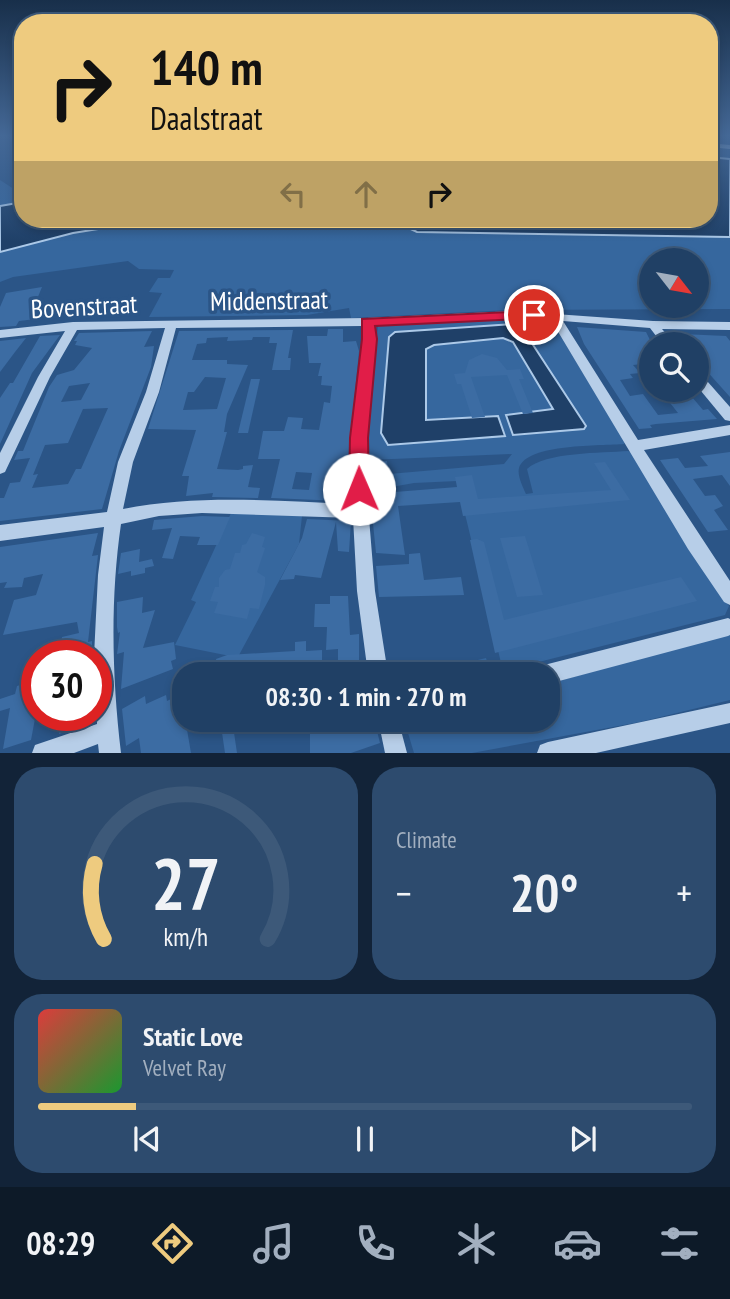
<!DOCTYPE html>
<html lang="en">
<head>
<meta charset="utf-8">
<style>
	:root { --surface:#204065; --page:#2d4b6e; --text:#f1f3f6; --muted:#a2afbf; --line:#3d5979; --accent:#eecb7f }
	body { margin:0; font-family:"PT Sans Narrow",sans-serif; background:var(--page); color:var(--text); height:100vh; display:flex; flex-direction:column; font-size:26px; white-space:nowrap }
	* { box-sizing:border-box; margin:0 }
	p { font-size:23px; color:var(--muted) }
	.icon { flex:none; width:38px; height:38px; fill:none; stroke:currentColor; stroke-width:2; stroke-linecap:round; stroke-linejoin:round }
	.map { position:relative; height:753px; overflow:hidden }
	.panel { display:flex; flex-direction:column; gap:14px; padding:14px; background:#122338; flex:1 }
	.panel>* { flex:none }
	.hud { position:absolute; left:14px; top:14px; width:704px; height:214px; border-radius:28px; box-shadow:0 4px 10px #0003,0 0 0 2px var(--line); background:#eecb7f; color:#111; overflow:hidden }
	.needle { width:46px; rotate:121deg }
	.controls { position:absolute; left:639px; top:248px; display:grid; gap:14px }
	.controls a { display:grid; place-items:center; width:70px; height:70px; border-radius:50%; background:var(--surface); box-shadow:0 4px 10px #0003,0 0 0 2px var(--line); font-size:35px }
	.speed { position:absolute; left:21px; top:640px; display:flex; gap:14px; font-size:35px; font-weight:700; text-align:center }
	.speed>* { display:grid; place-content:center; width:91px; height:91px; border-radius:50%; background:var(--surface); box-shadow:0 4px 10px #0003,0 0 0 2px var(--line); line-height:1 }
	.speed .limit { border:10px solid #d22; background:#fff; color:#111 }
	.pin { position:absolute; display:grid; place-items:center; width:60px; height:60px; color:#fff; margin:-30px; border:4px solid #fff; border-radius:50%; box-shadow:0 2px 7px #0007 }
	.me { position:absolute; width:77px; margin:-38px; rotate:359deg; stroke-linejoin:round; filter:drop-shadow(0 0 5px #0008) }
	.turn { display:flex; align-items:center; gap:24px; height:147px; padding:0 21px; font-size:32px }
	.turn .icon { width:91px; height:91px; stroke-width:2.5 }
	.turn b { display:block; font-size:49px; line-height:60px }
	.lanes { display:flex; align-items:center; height:66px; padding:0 21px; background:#0003; justify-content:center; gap:35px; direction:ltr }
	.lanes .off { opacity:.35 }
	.big { font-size:52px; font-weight:800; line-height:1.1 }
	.panel .card { flex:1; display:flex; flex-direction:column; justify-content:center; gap:10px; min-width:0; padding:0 24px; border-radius:28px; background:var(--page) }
	.panel .dial { align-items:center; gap:0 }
	.dial svg { height:182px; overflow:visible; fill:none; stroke:var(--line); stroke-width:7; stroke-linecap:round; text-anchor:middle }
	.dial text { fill:var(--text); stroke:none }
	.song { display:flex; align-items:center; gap:21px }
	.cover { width:84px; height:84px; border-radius:10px; background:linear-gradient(135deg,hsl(0 70% 55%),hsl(130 70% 35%)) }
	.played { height:7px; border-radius:4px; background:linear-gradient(90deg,var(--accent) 15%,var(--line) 15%) }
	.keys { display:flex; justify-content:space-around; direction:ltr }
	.heat { display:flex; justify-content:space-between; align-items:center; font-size:38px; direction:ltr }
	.panel .tiles { flex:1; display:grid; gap:14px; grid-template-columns:1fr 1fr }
	.card:last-child { grid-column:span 2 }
	.trip { position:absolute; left:172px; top:662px; width:388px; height:70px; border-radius:28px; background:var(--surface); box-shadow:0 4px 10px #0003,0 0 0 2px var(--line); font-weight:800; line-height:70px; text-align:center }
	.tab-bar { display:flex; height:112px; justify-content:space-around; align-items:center; background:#0d1a28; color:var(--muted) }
	.tab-bar .icon { width:49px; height:49px }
	.tab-bar .current { color:var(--accent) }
	.tab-bar b { font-size:32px; color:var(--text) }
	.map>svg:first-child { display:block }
</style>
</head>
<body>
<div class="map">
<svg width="730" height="753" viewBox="0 0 730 753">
	<rect width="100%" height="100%" fill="#2b5587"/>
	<g fill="#36679e" fill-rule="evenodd">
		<path d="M 0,180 L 23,195 L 23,219 L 82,231 L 161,219 L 357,219 L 400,224 L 417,232 L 730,237 L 730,309 L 511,310 L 351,318 L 349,308 L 307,315 L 149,317 L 162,293 L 149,292 L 158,278 L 170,278 L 174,270 L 139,269 L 128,261 L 13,277 L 0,282 ZM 651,261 L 696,261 L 696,306 L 651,306 Z"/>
		<path d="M 515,318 L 552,322 L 625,442 L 624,444 C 602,446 527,443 519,468 C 517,476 523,487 526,494 L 533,493 L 527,469 C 545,452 602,453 628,451 L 632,453 L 729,606 L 725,615 L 503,671 L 457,481 L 414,483 L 369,491 L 369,479 L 389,474 L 504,464 L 512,454 L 369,460 L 368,448 L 365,446 L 378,326 ZM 513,324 L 584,429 L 506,415 L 553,409 L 513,342 L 503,338 L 434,345 L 426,349 L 426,420 L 505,436 L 388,445 L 389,337 L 395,332 Z"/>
		<path d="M 231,513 L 302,516 L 299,544 L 239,655 L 225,655 L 175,645 L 196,602 L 191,600 Z"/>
		<path d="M 730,633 L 730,700 L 640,722 L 472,753 L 414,753 L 405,723 L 414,719 L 548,719 L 548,684 Z"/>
		<path d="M 486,658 L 491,674 L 420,674 Z"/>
	</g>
	<g fill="#1f4068" stroke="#acc9e8" stroke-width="2">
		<path d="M 709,157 L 730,159 L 730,237 L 417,232 L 400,224 L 357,219 L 709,219 Z"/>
		<path d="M 23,202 L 23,219 L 161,219 L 73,233 L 0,252 L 0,206 Z"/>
		<path d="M 513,324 L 522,328 L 586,426 L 584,429 L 513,435 L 506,415 L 553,409 L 513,342 L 503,338 L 434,345 L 426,349 L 426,420 L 498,416 L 505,436 L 388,445 L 381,433 L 389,337 L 395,332 Z"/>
	</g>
	<g fill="#3c6ca3" fill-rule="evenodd">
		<path d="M 42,287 L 33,309 L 74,306 L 69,315 L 19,321 L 16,326 L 0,327 L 0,307 L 6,293 Z"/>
		<path d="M 577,327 L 646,332 L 651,342 L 651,363 L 633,365 L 640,373 L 630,374 L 633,378 L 620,380 L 630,396 L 643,394 L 658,415 L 678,413 L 667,399 L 681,397 L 676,390 L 686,390 L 703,410 L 708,409 L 717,419 L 656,424 L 650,425 L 652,428 L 639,429 L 584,344 Z"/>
		<path d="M 328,329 L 343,329 L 343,342 L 356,341 L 359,351 L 345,491 L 341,501 L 271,498 L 280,459 L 258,459 L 263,431 L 284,431 L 288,417 L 303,418 L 301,429 L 319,430 L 324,402 L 330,403 L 332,386 L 321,385 L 322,376 L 318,376 L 321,363 L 309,363 L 307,336 L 327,336 ZM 296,472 L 312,473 L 309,490 L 292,489 Z"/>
		<path d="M 293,330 L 288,358 L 291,358 L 290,370 L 272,370 L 277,343 L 269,343 L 270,337 L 253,337 L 252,340 L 227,341 L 228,337 L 207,338 L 206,343 L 197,344 L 192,360 L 227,360 L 227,364 L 248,365 L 227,414 L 224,432 L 227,432 L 217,469 L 238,470 L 243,469 L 243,466 L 253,465 L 248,487 L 260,488 L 258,498 L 212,497 L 213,493 L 186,496 L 189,476 L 182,476 L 196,430 L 148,429 L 179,331 ZM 205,377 L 226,378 L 217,409 L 183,410 L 188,392 L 194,392 Z"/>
		<path d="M 152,331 L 144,347 L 154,346 L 151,367 L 119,451 L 102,509 L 0,521 L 0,498 L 4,498 L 10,483 L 20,482 L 30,458 L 14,460 L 18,451 L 23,451 L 49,387 L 57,375 L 74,370 L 92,348 L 75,345 L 77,341 L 74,341 L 79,333 ZM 90,383 L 81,400 L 61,402 L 69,386 ZM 108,408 L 81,469 L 76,469 L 68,484 L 32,488 L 38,474 L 33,475 L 45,445 L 68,443 L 83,409 Z"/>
		<path d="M 682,334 L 726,336 L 730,341 L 730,397 L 696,359 L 696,345 L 687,343 Z"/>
		<path d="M 60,335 L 32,373 L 0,444 L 0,398 L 10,383 L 13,383 L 40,336 Z"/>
		<path d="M 26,338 L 15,352 L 0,372 L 0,341 Z"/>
		<path d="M 482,354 L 497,358 L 507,370 L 520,369 L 524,379 L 519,379 L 533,413 L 523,414 L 507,375 L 471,377 L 485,417 L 472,418 L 461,384 L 457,384 L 454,374 L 465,373 L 469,360 Z"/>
		<path d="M 251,379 L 260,379 L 248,433 L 238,433 Z"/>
		<path d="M 730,452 L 730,486 L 722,475 L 693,479 L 705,496 L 715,495 L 723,506 L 714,510 L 728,530 L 708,532 L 660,460 L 678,458 L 685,468 L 708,466 L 700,456 Z"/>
		<path d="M 387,461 L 389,476 L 388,484 L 377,477 L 376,462 Z"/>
		<path d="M 605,462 L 630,500 L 463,516 L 460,502 L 398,506 L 405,555 L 376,553 L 370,494 L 457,487 L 455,477 L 472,475 L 478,499 L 611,490 L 594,463 Z"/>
		<path d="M 202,516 L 230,517 L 218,545 L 197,545 L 200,537 L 180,536 L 173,559 L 162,558 L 172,528 L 152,530 L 154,520 Z"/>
		<path d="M 307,519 L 351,521 L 349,552 L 338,551 L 336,522 L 321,578 L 295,575 L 294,579 L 280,580 L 302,538 Z"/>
		<path d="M 98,533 L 92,556 L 98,555 L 88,642 L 92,641 L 92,656 L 59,656 L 62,637 L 79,633 L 77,622 L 3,635 L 14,600 L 36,595 L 43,574 L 24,578 L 22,587 L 4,588 L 7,582 L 0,583 L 0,547 Z"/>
		<path d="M 252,533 L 265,537 L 262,547 L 265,548 L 257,572 L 265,577 L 265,585 L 259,609 L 250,608 L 247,619 L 214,613 L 218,602 L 210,601 L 215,587 L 219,587 L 219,578 L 225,570 L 230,569 L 235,553 L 240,553 L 242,545 L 246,544 Z"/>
		<path d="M 525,536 L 543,595 L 517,597 L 500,538 Z"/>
		<path d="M 477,539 L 484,542 L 504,620 L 681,577 L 697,601 L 495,653 L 470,540 Z"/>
		<path d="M 140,549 L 139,562 L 152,559 L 154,566 L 145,568 L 145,573 L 131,576 L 131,571 L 118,574 L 121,553 Z"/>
		<path d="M 420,553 L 424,580 L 461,577 L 464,595 L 379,597 L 376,566 L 409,564 L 409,554 Z"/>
		<path d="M 330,596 L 348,596 L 350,635 L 359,634 L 359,674 L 338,674 L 338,649 L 326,650 L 327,627 L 314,627 L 315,604 L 330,604 Z"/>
		<path d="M 143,597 L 142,613 L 155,610 L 143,648 L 174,642 L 176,659 L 171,661 L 173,669 L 121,689 L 124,652 L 117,654 L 120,632 L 118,633 L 117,627 L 117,602 Z"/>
		<path d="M 306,641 L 306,651 L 322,650 L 322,667 L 272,667 L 272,674 L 227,674 L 227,667 L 218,671 L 216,659 L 227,655 L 295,651 L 295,642 Z"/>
		<path d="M 37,680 L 37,708 L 31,740 L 3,749 L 10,708 L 0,711 L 0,699 L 15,694 L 17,686 Z"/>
		<path d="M 166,695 L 167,701 L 175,697 L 179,715 L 184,712 L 191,753 L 141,753 L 139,738 L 126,746 L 122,709 L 145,696 L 146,704 Z"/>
		<path d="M 62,716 L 88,716 L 87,725 L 59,734 Z"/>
		<path d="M 220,719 L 232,719 L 237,753 L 225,753 Z"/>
		<path d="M 310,719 L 374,719 L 380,743 L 351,753 L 310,753 Z"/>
	</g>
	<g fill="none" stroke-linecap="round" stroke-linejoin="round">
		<g fill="#b7cee8" fill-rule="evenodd">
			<path d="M 709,143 L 730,145 L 730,149 L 709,147 Z"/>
			<path d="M 513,311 L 653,321 L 730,322 L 730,330 L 662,329 L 676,345 L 663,345 L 650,328 L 563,321 L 638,440 L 730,425 L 730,435 L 644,450 L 730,581 L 730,605 L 724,602 L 688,549 L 551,320 L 513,317 L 373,325 L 375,339 L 365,469 L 375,591 L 388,674 L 368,674 L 357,591 L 353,518 L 202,513 L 159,516 L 121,524 C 110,600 112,677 121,753 L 99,753 L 98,744 L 74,753 L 32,753 L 35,745 L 97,724 L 96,656 L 94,656 L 98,575 L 104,527 L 0,541 L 0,525 L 107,512 L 118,462 L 146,392 L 165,328 L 77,330 L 50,377 L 5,472 L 0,474 L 0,453 L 38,377 L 65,331 L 0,338 L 0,330 L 73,322 L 367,318 ZM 362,326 L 363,339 L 351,469 L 353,504 C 276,501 199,494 123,509 L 133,462 L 159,392 L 176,328 Z"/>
			<path d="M 696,372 L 700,373 L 730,407 L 730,421 L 725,420 L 696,385 Z"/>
			<path d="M 728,618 L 730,619 L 730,635 L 728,636 L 548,684 L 548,674 L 538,674 L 541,667 L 548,664 Z"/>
			<path d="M 730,703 L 730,723 L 596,753 L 537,753 L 540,745 L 548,742 Z"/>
			<path d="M 378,719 L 398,719 L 407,753 L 385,753 Z"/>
		</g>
	</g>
	<linearGradient id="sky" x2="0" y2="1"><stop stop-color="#182f4a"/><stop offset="0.56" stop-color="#446896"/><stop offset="1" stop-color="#446896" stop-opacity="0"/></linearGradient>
	<rect width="730" height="242" fill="url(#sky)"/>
	<path fill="#e11d48" stroke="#92132f" stroke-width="2" d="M 534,311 L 541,315 L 539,318 L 375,326 L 377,339 L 368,438 L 369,489 L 366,496 L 359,498 L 352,496 L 349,489 L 350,438 L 362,339 L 362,319 Z"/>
	<g text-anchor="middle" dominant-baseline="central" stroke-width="7" stroke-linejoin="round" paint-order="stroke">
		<g font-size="26" fill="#fff" stroke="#2b5587">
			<text transform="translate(269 300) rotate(-1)">Middenstraat</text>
			<text transform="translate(84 306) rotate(-3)">Bovenstraat</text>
		</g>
	</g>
</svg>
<div class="controls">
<a><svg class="needle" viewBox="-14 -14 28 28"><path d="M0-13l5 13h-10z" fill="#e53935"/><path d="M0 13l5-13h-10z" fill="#a2afbf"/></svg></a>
<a><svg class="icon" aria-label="search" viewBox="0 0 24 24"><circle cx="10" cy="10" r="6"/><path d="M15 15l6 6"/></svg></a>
</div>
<div class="speed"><div class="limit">30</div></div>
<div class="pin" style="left:534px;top:315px;background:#d93025"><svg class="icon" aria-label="arrive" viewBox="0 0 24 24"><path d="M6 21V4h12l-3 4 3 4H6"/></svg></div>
<svg class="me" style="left:359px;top:489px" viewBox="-20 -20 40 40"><circle r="19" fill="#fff"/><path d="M0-13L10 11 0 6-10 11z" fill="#e11d48"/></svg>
<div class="trip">08:30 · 1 min · 270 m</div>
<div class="hud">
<div class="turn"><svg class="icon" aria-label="right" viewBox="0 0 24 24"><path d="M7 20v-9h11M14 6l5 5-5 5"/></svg><div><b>140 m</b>Daalstraat</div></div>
<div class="lanes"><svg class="icon off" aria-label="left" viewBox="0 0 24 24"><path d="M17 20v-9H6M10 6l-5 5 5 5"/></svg><svg class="icon off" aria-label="ahead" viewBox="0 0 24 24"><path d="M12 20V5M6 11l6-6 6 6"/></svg><svg class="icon" aria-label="right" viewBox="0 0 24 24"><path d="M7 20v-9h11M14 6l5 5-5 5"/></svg></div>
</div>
</div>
<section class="panel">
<div class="tiles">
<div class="card dial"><svg viewBox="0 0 100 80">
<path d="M14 69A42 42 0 1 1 86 69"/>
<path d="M14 69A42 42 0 0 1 10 36" stroke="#eecb7f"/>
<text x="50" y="56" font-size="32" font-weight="700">27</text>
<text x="50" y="72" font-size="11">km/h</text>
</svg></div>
<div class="card"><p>Climate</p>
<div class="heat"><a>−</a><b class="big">20°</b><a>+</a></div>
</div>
<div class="card">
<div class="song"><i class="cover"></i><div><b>Static Love</b><p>Velvet Ray</p></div></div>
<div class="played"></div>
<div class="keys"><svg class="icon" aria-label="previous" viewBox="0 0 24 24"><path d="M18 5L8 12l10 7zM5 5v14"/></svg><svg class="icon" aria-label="pause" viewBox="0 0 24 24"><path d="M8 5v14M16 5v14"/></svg><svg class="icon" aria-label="next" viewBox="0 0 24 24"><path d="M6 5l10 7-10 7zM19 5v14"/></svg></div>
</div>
</div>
</section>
<nav class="tab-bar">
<b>08:29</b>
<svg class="icon current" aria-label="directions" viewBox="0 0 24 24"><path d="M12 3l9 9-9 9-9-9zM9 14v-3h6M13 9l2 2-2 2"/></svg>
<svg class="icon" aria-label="music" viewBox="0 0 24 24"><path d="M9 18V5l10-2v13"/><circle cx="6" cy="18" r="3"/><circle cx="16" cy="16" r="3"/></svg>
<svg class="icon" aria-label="phone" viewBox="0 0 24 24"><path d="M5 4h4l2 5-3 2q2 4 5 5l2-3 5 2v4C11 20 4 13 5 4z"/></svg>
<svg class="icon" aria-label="climate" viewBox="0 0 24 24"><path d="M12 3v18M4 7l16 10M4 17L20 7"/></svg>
<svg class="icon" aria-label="car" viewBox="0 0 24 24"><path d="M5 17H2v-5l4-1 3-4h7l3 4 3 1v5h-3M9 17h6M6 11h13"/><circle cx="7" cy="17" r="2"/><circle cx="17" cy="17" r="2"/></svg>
<svg class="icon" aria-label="filters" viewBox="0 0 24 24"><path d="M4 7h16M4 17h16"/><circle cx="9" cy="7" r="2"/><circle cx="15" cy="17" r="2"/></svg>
</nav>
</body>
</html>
